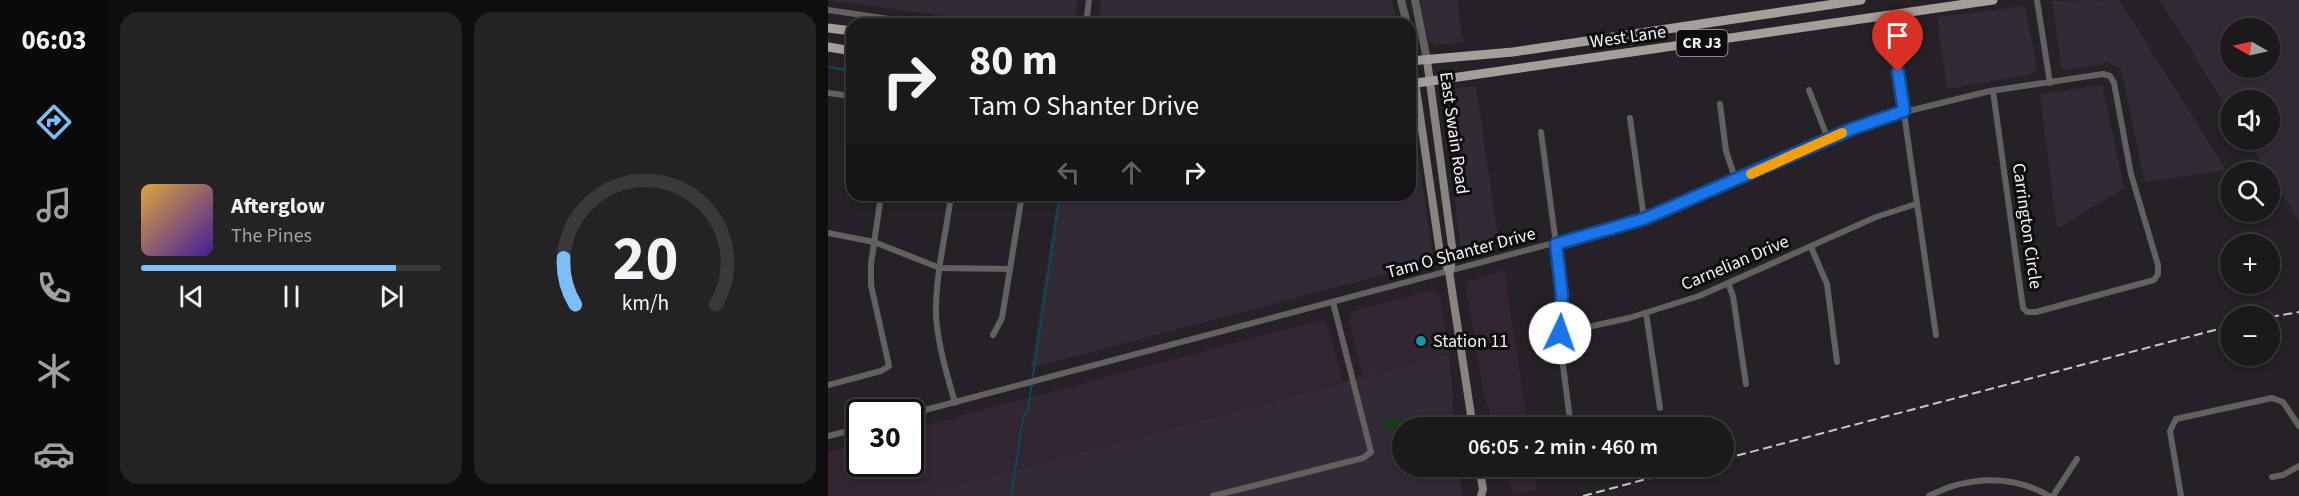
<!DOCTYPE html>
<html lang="en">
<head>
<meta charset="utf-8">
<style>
	:root { --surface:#1c191c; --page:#252225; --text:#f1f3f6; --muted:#a0a0a3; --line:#3a383b; --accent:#7bbef8 }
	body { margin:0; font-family:"Source Sans 3",sans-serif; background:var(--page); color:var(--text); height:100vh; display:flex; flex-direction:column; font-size:22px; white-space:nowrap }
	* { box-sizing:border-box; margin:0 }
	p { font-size:20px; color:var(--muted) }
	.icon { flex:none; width:33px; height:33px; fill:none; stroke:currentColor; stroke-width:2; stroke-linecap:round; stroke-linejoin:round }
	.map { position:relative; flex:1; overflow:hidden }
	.side { display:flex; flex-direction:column; gap:12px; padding:12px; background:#0f0e0f; width:720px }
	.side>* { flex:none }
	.hud { position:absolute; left:18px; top:18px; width:570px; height:183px; border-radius:18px; box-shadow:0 3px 9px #0003,0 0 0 2px var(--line); background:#1c191c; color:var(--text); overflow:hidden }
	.needle { width:39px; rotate:279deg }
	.buttons { position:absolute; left:1392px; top:18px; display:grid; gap:12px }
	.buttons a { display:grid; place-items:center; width:60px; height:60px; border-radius:50%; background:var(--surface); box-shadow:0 3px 9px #0003,0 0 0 2px var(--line); font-size:30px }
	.speed { position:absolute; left:18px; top:399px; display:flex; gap:12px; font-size:30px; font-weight:700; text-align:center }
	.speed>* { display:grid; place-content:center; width:78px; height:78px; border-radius:50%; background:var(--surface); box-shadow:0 3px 9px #0003,0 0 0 2px var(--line); line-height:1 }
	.speed .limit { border:3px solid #111; border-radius:9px; background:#fff; color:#111 }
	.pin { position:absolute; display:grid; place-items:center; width:51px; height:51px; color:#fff; margin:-62px -26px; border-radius:50% 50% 50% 0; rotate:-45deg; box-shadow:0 0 6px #0007 }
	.pin .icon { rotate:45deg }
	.me { position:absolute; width:66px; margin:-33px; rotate:3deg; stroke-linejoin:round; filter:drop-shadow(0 0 4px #0008) }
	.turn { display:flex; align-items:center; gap:21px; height:126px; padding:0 24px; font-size:27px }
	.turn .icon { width:78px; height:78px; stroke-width:2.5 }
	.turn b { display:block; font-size:42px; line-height:51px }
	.lanes { display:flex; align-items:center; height:57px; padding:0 24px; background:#0003; justify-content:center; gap:30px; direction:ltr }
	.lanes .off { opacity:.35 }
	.side .widget { flex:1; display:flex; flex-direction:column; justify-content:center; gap:9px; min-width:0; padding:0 21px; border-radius:18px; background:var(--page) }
	.side .dial { align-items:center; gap:0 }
	.dial svg { height:156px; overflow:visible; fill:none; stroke:var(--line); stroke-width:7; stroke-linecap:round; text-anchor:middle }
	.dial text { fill:var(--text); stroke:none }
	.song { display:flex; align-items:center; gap:18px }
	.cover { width:72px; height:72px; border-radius:9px; background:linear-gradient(135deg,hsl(40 70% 55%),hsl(260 70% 35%)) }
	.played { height:6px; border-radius:3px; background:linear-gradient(90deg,var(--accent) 85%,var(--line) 85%) }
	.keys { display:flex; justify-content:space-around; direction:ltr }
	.side .tiles { flex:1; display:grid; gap:12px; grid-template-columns:repeat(2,1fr) }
	.trip { position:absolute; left:564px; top:417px; width:342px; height:60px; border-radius:30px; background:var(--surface); box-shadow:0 3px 9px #0003,0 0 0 2px var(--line); font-weight:600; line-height:60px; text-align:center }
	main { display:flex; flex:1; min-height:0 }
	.tab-bar { display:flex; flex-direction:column; width:108px; justify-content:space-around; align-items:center; background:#0b0a0b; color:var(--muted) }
	.tab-bar .icon { width:42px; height:42px }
	.tab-bar .selected { color:var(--accent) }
	.tab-bar b { font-size:27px; color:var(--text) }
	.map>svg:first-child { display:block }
</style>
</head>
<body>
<main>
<nav class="tab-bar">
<b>06:03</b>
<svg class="icon selected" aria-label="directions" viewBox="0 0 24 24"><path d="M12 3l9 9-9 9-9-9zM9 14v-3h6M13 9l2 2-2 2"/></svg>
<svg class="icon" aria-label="music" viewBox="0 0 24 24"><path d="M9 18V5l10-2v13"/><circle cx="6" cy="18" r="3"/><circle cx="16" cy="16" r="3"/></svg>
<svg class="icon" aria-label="phone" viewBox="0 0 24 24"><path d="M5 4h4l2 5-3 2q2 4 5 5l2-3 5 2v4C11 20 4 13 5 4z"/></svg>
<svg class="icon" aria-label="climate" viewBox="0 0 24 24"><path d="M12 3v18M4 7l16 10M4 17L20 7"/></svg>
<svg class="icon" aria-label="car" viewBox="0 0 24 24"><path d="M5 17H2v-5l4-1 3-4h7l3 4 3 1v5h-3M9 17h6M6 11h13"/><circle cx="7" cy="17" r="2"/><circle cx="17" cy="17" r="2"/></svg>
</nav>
<section class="side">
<div class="tiles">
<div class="widget">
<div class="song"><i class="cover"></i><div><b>Afterglow</b><p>The Pines</p></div></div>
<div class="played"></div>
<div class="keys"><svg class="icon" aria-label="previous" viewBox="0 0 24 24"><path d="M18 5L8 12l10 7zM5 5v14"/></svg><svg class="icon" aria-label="pause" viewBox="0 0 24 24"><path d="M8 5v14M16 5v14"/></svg><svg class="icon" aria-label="next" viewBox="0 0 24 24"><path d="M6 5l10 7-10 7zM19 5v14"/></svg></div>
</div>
<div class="widget dial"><svg viewBox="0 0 100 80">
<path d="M14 69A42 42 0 1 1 86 69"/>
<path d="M14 69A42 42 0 0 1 8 45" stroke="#7bbef8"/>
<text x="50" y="56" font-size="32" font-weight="700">20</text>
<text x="50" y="72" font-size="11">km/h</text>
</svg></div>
</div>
</section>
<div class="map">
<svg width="1471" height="496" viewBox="0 0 1471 496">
	<rect width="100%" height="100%" fill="#252126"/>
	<g fill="#322b35" fill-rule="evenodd">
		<path d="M 0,0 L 250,0 L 246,24 L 173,24 Z"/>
		<path d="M 273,0 L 564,0 L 569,24 L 270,24 Z"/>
		<path d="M 592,0 L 629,0 L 635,42 L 608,45 L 600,40 Z"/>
		<path d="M 1291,0 L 1361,111 L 1398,170 L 1317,182 L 1293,69 L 1279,62 L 1240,70 L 1233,67 L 1224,1 Z"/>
		<path d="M 1332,0 L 1471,0 L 1471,221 L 1419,140 L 1442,140 L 1442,100 L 1402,100 L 1402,113 ZM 1442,28 L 1442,68 L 1402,68 L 1402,28 Z"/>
		<path d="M 1197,6 L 1209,68 L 1204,74 L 1119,89 L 1109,17 Z"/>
		<path d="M 1274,85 L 1296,188 L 1229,229 L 1212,94 Z"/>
		<path d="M 648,86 L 671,244 L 641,252 L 632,246 L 616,96 L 629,88 Z"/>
		<path d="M 582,100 L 605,255 L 600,263 L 203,368 L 230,195 L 582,195 Z"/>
		<path d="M 621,354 L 627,427 L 574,428 L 574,466 L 631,467 L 634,496 L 109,496 L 107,491 Z"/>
	</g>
	<g fill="#332531">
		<path d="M 677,270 L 679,289 L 700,427 L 666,427 L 656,394 L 638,288 L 641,281 Z"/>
		<path d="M 603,290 L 612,296 L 621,354 L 535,377 L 521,320 L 526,311 Z"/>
		<path d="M 493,320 L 499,324 L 515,382 L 108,491 L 109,496 L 0,496 L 0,452 L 31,443 L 32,464 L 82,464 L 83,429 Z"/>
		<path d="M 677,467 L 706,467 L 709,490 L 685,496 Z"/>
	</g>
	<path fill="#183c1d" d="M 578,418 L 579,427 L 556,429 L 555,419 Z"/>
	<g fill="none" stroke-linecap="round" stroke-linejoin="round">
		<g stroke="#094a5e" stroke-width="2">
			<path d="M 0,67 L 24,71"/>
			<path d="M 183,496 L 195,419 L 200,409 L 232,195"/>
		</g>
		<g stroke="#63615f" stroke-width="6">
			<path d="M 1209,0 L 1222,83"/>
			<path d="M 0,10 L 95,24"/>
			<path d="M 258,24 L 261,0"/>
			<path d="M 1070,72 L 1108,335"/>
			<path d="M 981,90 L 1000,139"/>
			<path d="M 0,93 L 24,96"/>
			<path d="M 892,104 L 898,151 L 908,181"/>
			<path d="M 802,118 L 816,219"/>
			<path d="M 713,132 L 732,274 L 732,342 L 743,428"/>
			<path d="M 123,195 C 118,235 107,276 108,316 C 110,345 119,375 127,403"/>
			<path d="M 0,233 L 46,242 L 112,268 L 182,269"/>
			<path d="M 983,247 L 999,284 L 1009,362"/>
			<path d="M 900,283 L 905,296 L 918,384"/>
			<path d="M 818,313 L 832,408"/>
			<path d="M 732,333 L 801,318 L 871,296 L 1048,217 L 1088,204"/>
			<path d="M 165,335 L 174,318 L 194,195"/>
			<path d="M 0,385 L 53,371 L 61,366 L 43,285 L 43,264 L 53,195"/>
			<path d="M 82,414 L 816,219 L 1000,139 L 1060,116 L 1162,91 L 1275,74 L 1282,76 L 1286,83 L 1303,174 L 1330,265 L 1330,274 L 1326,280 L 1208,312 L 1199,312 L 1195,308 L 1165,91"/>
			<path d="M 0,436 L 32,428"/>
			<path d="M 1444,477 L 1455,475 L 1471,466"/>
			<path d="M 385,496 L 535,458 L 543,452 L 505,302"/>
			<path d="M 1101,496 C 1139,476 1184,474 1221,496"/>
			<path d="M 1225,496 L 1249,459"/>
			<path d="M 1353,496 L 1342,431 L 1348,419 L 1444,398 L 1455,402 L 1471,426"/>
		</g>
		<g stroke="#63615f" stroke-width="8">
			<path d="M 573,0 L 579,24"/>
			<path d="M 587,0 L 599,60"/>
			<path d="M 582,47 L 584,61"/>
		</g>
		<g stroke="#888480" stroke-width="8">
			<path d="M 599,60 L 625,254 L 622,271"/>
			<path d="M 584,61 L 612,253 L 621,271 L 645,428"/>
			<path d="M 651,466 L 655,489 L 653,496"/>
		</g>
		<g stroke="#a49f9a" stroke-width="9">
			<path d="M 0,28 L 24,31"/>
			<path d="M 0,47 L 24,51"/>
			<path d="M 582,61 L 685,52 L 1033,0"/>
			<path d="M 582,84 L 1165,0"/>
		</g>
		<g stroke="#c8c6c9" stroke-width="2" stroke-dasharray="9 4.5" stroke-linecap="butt">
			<path d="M 1442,317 L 1471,312"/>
			<path d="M 896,459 L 1402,326"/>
			<path d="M 755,496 L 867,466"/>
		</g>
	</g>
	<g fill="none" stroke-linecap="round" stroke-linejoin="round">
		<defs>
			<path id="route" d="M 732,333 L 734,295 L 728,244 L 816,219 L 1024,129 L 1076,111 L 1070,72"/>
		</defs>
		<use href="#route" stroke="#114b97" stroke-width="15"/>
		<use href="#route" stroke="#1a73e8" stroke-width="10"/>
		<path stroke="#f59e0b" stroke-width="10" d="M 923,174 L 1014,133"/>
	</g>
	<circle fill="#0f9aa8" stroke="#0d0c0e" stroke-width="2" cx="593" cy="341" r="6"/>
	<g text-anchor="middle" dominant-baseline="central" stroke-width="6" stroke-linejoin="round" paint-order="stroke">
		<rect fill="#0d0c0e" stroke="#afadb0" stroke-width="1.5" x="848.5" y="30" width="51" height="26" rx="4.5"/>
		<g font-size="16" font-weight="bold" fill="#f4f2f5">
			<text x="874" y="43">CR J3</text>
		</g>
		<g font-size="18" fill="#f4f2f5" stroke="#0d0c0e">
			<text transform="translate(800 37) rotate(-8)">West Lane</text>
			<text transform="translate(626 133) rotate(82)">East Swain Road</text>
			<text transform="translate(1199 226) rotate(82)">Carrington Circle</text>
			<text transform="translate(633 253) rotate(-15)">Tam O Shanter Drive</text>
			<text transform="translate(907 263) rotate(-23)">Carnelian Drive</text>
		</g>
		<g font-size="18" fill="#f4f2f5" stroke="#0d0c0e" text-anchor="start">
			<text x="605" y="341">Station 11</text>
		</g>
	</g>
</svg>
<div class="buttons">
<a><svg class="needle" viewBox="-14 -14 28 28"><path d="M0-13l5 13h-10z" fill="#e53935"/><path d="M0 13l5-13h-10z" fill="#a0a0a3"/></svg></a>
<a><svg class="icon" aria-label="sound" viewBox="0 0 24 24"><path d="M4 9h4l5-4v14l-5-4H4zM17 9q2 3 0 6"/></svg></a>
<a><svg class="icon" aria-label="search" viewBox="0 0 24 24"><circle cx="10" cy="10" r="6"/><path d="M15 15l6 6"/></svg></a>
<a>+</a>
<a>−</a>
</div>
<div class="speed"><div class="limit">30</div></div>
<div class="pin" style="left:1070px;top:72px;background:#d93025"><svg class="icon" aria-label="arrive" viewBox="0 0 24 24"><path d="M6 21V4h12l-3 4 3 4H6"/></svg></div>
<svg class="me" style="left:732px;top:333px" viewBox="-20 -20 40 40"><circle r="19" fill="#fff"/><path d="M0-13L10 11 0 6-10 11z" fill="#1a73e8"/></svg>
<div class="trip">06:05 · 2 min · 460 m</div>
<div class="hud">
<div class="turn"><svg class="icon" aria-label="right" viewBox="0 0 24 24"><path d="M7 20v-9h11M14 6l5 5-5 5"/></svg><div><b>80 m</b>Tam O Shanter Drive</div></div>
<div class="lanes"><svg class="icon off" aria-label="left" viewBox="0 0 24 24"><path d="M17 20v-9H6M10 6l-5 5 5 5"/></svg><svg class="icon off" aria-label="ahead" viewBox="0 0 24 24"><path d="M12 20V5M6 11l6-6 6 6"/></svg><svg class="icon" aria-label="right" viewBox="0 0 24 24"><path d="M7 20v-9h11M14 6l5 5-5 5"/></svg></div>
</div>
</div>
</main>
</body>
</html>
